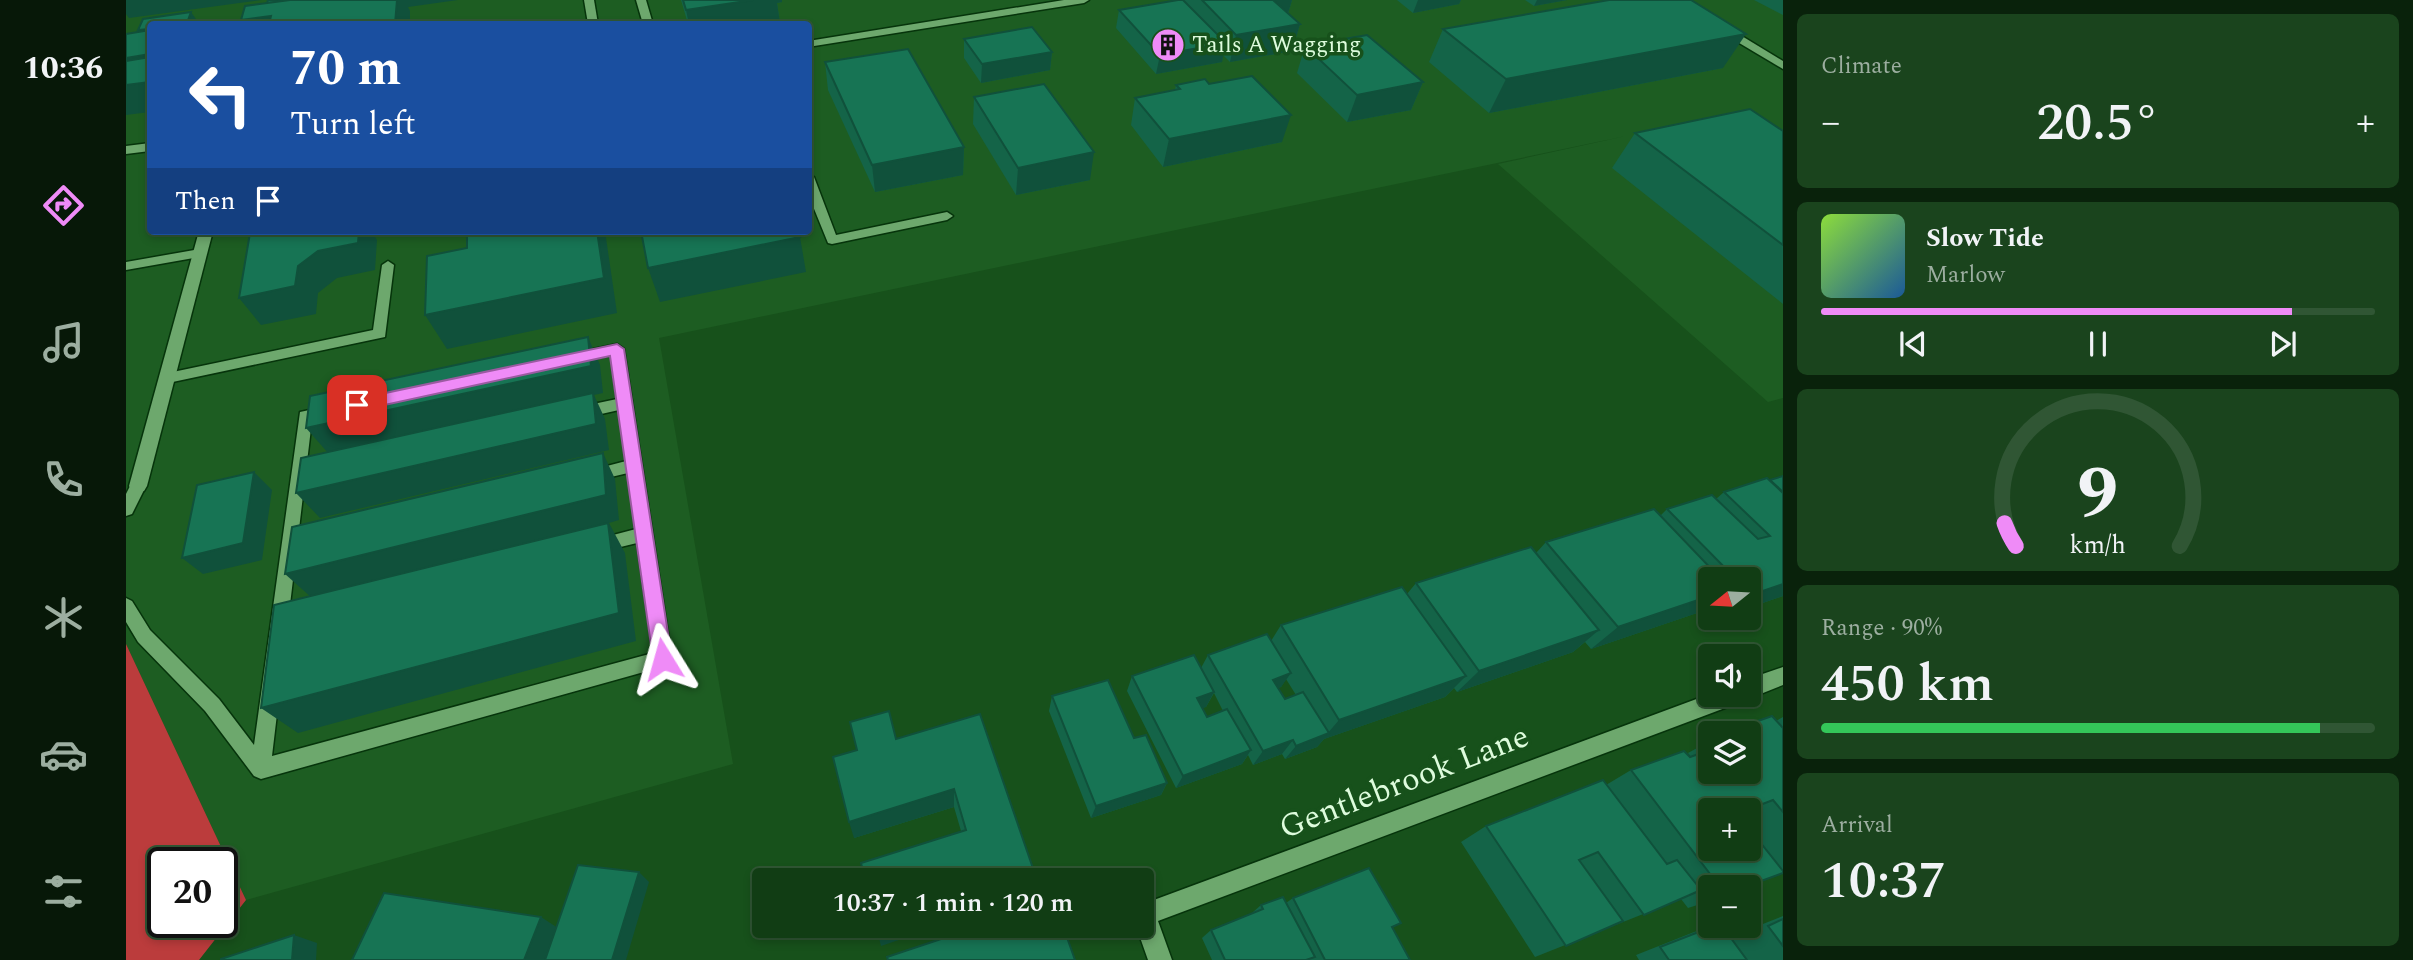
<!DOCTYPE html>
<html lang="en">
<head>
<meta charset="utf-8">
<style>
	:root { --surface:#113d14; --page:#1a441d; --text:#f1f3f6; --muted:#9caea0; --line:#305634; --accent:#ef8bf7 }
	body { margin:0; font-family:Spectral,serif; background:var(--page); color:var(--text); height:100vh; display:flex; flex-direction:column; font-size:26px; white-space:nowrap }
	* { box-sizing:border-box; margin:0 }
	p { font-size:23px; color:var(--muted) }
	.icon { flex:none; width:38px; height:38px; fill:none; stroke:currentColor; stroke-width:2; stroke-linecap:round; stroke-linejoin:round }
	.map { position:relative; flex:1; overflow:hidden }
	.panel { display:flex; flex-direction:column; gap:14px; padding:14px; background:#09220b; width:630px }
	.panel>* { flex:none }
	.guide { position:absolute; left:21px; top:21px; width:665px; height:214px; border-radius:7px; box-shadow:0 4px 10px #0003,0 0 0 2px var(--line); background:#1a4fa0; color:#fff; overflow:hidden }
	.needle { width:46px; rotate:252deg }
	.controls { position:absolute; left:1572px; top:567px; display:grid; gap:14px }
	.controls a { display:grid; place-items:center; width:63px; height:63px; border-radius:7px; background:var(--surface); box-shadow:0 4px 10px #0003,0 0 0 2px var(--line); font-size:35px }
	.speed { position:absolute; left:21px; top:847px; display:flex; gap:14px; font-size:35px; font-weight:700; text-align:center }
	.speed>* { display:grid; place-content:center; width:91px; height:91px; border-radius:50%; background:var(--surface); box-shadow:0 4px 10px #0003,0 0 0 2px var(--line); line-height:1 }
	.speed .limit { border:4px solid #111; border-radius:10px; background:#fff; color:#111 }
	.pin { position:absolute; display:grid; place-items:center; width:60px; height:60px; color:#fff; margin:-30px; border-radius:14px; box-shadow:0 4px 10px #0006 }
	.me { position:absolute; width:77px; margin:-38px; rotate:352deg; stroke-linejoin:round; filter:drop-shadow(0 0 5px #0008) }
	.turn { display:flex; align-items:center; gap:24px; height:147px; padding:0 28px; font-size:32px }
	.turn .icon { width:91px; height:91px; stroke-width:2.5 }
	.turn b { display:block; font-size:49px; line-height:60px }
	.then { display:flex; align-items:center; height:66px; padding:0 28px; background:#0003; gap:14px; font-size:26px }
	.big { font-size:52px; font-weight:600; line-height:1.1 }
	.panel .card { flex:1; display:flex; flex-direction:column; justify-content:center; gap:10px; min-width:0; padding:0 24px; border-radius:10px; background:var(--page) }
	.panel .dial { align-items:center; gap:0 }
	.dial svg { height:182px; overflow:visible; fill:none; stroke:var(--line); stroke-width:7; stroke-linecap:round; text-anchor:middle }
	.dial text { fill:var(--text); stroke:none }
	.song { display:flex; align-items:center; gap:21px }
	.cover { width:84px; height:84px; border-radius:10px; background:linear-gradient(135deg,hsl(90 70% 55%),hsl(210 70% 35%)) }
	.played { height:7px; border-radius:4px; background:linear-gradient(90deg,var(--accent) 85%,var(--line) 85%) }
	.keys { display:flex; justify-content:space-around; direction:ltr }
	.heat { display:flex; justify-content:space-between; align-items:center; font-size:38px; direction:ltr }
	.charge { height:10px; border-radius:5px; background:linear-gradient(90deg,#34c759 90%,var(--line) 0) }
	.trip { position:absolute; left:626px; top:868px; width:402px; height:70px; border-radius:7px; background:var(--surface); box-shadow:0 4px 10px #0003,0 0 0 2px var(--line); font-weight:600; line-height:70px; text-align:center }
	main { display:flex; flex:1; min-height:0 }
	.menu { display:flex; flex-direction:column; width:126px; justify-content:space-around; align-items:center; background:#071808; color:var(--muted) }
	.menu .icon { width:49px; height:49px }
	.menu .active { color:var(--accent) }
	.menu b { font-size:32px; color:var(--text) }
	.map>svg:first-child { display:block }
</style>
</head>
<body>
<main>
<nav class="menu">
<b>10:36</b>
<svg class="icon active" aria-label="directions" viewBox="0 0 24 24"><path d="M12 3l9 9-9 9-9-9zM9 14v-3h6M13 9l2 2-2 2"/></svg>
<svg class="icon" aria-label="music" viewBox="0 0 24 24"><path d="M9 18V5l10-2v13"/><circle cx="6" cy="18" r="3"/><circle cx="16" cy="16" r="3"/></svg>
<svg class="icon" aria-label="phone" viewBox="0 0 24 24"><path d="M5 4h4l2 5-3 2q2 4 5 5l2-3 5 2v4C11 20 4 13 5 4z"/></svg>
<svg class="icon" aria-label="climate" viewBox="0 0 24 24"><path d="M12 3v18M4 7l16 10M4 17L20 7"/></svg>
<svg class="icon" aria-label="car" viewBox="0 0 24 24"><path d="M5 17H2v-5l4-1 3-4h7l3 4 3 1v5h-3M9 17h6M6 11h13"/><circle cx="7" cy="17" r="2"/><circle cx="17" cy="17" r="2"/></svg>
<svg class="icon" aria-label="filters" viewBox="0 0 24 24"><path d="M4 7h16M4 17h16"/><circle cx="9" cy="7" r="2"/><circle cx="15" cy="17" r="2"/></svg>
</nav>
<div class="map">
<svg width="1657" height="960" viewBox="0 0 1657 960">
	<rect width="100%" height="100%" fill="#17511b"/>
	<path fill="#1d5d22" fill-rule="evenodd" d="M 0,0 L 1657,0 L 1657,398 L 1642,402 L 1372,164 L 1500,136 L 533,338 L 607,764 L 120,900 L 0,644 ZM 24,24 L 682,24 L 682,231 L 24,231 Z"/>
	<path fill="#bb3c3c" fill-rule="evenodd" d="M 0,644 L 120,900 L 73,960 L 0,960 ZM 37,863 L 96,863 L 96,922 L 37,922 Z"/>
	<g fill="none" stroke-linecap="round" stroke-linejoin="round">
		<defs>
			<g id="service">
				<path d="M 510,0 L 520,0 L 527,24 L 517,24 Z"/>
				<path d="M 682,174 L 688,177 L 710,235 L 821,212 L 827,216 L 821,220 L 706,244 L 702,243 L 682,194 Z"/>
				<path d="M 74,249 L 79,250 L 79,256 L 0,270 L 0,262 Z"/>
				<path d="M 262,261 L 268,265 L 259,337 L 42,383 L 35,378 L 42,373 L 247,330 L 256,265 Z"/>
				<path d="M 491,344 L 498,349 L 546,659 L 543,665 L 135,779 L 128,776 L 79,711 L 12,642 L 0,622 L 0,598 L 6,601 L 24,630 L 93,699 L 128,745 L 174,412 ZM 485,355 L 491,399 L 453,407 L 446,413 L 453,419 L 493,410 L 500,461 L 458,472 L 456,476 L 458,480 L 464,482 L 502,473 L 510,529 L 468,540 L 466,545 L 468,550 L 474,552 L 511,543 L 527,653 L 146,756 L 186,420 Z"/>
				<path d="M 12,480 L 18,482 L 20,486 L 6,514 L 0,516 L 0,494 L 6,482 Z"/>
			</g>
			<g id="minor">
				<path d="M 458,0 L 468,0 L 472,24 L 462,24 Z"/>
				<path d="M 938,0 L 963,0 L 958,3 L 682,47 L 682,41 Z"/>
				<path d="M 1593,27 L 1601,27 L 1657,61 L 1657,69 L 1593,31 Z"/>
				<path d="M 24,143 L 24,151 L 0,154 L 0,146 Z"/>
				<path d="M 73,231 L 87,231 L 21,486 L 18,491 L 6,491 L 3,486 Z"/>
				<path d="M 1657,667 L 1657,685 L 1622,699 L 1617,696 L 1614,702 L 1607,705 L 1032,921 L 1046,960 L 1022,960 L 1010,926 L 1017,926 L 1017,904 L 1584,694 L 1622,695 L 1622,679 Z"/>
			</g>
		</defs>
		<use href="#service" stroke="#06340b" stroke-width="3"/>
		<use href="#minor" stroke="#06340b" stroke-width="3"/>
		<use href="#service" fill="#6da86d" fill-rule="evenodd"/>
		<use href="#minor" fill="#6da86d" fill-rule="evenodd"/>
	</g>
	<g fill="#146448" fill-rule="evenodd">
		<path d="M 555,0 L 656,0 L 656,2 L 651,3 L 654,23 L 644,24 L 562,24 Z"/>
		<path d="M 1051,0 L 1166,0 L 1162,14 L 1174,24 L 1166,51 L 1104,62 L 1097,55 L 1096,62 L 1030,74 L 990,28 L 993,10 Z"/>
		<path d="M 1271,0 L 1335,0 L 1333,4 L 1287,13 Z"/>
		<path d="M 1399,0 L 1441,0 L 1408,6 Z"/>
		<path d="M 1628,0 L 1657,0 L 1657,15 Z"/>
		<path d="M 1317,29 L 1597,68 L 1363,113 L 1303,62 Z"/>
		<path d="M 838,39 L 926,52 L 924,70 L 855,83 L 838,58 Z"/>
		<path d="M 1179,46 L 1297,82 L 1285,110 L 1221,122 L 1171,73 Z"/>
		<path d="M 699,62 L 838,147 L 837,175 L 749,192 L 702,90 Z"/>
		<path d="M 1083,84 L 1156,142 L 1037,167 L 1005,125 L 1009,98 L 1049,90 L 1050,85 Z"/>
		<path d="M 848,97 L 964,180 L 890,195 L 847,124 Z"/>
		<path d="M 1657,131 L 1657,304 L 1486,168 L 1509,133 Z"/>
		<path d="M 1657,476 L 1657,596 L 1622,608 L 1622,579 L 1584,579 L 1584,607 L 1582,606 L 1574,612 L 1465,649 L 1459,642 L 1447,652 L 1331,692 L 1328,688 L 1319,697 L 1198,739 L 1191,747 L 1159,759 L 1156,754 L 1127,765 L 1122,755 L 1116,764 L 1050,788 L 1001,691 L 1006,676 L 1075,668 L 1082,655 L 1145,641 L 1155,625 L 1281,594 L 1290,583 L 1410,553 L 1420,542 L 1534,516 L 1541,509 L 1590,499 L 1598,492 ZM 1160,679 L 1170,695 L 1159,699 L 1152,688 L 1155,687 ZM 1088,693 L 1097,711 L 1081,717 L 1076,708 L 1080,707 Z"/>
		<path d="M 926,696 L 1008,738 L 1041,783 L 1035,795 L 965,818 L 923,711 Z"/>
		<path d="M 854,714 L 911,880 L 835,831 L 828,807 L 728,838 L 770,739 Z"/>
		<path d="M 1657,717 L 1657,869 L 1619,887 L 1584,887 L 1584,901 L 1562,908 L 1555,899 L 1409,957 L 1335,842 L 1360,826 L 1480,785 L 1505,770 L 1565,757 L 1562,753 L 1584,741 L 1584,772 L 1650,721 ZM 1584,810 L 1622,810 L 1622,849 Z"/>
		<path d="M 1167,898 L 1275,923 L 1266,928 L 1284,960 L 1086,960 L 1076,938 L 1085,930 L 1126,913 L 1135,905 L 1160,903 Z"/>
		<path d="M 1657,916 L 1657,960 L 1513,960 L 1510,955 L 1568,932 L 1587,926 L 1604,937 Z"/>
	</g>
	<g fill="#10513b">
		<path d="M 0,0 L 136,0 L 3,18 L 0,14 Z"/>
		<path d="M 150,0 L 332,0 L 282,7 L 284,11 L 284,24 L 118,24 L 115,20 Z"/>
		<path d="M 627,0 L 656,0 L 656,2 L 651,3 L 654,23 L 644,24 L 563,24 L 560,10 Z"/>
		<path d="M 1144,0 L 1166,0 L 1160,20 Z"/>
		<path d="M 1292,0 L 1335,0 L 1333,4 L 1287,13 Z"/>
		<path d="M 1411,0 L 1441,0 L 1408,6 Z"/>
		<path d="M 65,12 L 72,22 L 71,24 L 54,24 Z"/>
		<path d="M 1174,24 L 1166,51 L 1104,62 L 1110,35 Z"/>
		<path d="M 1620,34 L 1597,68 L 1363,113 L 1380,79 Z"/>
		<path d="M 1100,43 L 1096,62 L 1030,74 L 1034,55 Z"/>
		<path d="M 926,52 L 924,70 L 855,83 L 856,64 Z"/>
		<path d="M 24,54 L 24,112 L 0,115 L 0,58 Z"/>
		<path d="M 1297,82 L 1285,110 L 1221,122 L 1231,95 Z"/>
		<path d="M 1165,115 L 1156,142 L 1037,167 L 1043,139 Z"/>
		<path d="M 838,147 L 837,175 L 749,192 L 746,165 Z"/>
		<path d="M 968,152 L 964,180 L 890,195 L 892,168 Z"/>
		<path d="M 233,231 L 245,231 L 251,240 L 249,270 L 211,278 L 192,293 L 190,314 L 135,325 L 113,298 L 172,266 L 192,251 Z"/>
		<path d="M 471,231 L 479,231 L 491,313 L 321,349 L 299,315 Z"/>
		<path d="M 674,237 L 680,272 L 534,302 L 522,268 Z"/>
		<path d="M 462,337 L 474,365 L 477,393 L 468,395 L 479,419 L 483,450 L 194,518 L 170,493 L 203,454 L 180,428 Z"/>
		<path d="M 477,453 L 489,479 L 493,520 L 483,523 L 499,553 L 510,641 L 172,733 L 135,708 L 186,598 L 159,574 Z"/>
		<path d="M 128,472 L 146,490 L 136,560 L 77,574 L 56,558 Z"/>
		<path d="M 1657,584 L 1657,596 L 1622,608 L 1622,597 L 1625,595 Z"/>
		<path d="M 1584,596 L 1584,604 L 1574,612 L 1465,649 L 1492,627 Z"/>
		<path d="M 1473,630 L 1447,652 L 1331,692 L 1353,671 Z"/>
		<path d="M 1165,673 L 1155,687 L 1137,694 L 1147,680 Z"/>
		<path d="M 1340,676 L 1319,697 L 1198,739 L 1191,747 L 1159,759 L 1170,746 L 1201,734 L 1213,720 Z"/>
		<path d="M 1088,692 L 1080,707 L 1063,713 L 1071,698 Z"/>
		<path d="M 1167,740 L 1156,754 L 1127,765 L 1137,751 Z"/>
		<path d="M 1125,750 L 1116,764 L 1050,788 L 1057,776 Z"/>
		<path d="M 1041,783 L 1035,795 L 965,818 L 970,806 Z"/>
		<path d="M 828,789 L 828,807 L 728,838 L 723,822 Z"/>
		<path d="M 513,872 L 523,882 L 500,960 L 486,960 Z"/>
		<path d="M 415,917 L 435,930 L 424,960 L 398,960 Z"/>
		<path d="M 776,926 L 814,926 L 755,946 L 752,934 Z"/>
		<path d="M 168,935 L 191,943 L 190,960 L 166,960 Z"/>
	</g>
	<g fill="#177454" stroke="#10513b" stroke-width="2">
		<path d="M 142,0 L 150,0 L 151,2 L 141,3 Z"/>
		<path d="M 164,0 L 271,0 L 269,24 L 143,24 L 145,16 L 115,20 L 119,6 Z"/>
		<path d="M 557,0 L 627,0 L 560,10 Z"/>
		<path d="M 1052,0 L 1057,0 L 1100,43 L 1034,55 L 993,10 Z"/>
		<path d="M 1076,0 L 1147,0 L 1174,24 L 1110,35 Z"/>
		<path d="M 1483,0 L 1565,0 L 1620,34 L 1380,79 L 1317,29 Z"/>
		<path d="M 65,12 L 61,23 L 24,24 L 24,29 L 12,30 L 17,19 Z"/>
		<path d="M 86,21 L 85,24 L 64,24 Z"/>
		<path d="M 906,27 L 926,52 L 856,64 L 838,39 Z"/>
		<path d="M 24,30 L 24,54 L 0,58 L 0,34 Z"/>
		<path d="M 1241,35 L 1297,82 L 1231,95 L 1179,46 Z"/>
		<path d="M 782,49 L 838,147 L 746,165 L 699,62 Z"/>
		<path d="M 24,57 L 24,82 L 0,85 L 0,61 Z"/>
		<path d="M 1126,76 L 1165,115 L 1043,139 L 1009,98 L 1054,89 L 1050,85 L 1079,79 L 1083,84 Z"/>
		<path d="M 918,84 L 968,152 L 892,168 L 848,97 Z"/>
		<path d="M 1624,109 L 1657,131 L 1657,245 L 1509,133 Z"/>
		<path d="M 136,231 L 233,231 L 232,243 L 192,251 L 172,266 L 169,286 L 113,298 L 124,233 Z"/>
		<path d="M 341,231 L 471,231 L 478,278 L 299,315 L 301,256 L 341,248 Z"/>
		<path d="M 515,231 L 672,231 L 674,237 L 522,268 Z"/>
		<path d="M 462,337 L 465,366 L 180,428 L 184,396 Z"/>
		<path d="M 467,393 L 470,424 L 170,493 L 175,458 Z"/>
		<path d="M 477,453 L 480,495 L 159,574 L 166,527 Z"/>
		<path d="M 128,472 L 117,543 L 56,558 L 71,485 Z"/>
		<path d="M 1657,476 L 1657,492 L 1644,480 Z"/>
		<path d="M 1641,478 L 1657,493 L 1657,584 L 1625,595 L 1622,592 L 1622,579 L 1610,579 L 1541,509 L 1586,495 L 1632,539 L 1644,536 L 1598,492 Z"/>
		<path d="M 1528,509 L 1595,579 L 1584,579 L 1584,596 L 1492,627 L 1420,542 Z"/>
		<path d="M 482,523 L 493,613 L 135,708 L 148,605 Z"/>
		<path d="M 1405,547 L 1473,630 L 1353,671 L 1290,583 Z"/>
		<path d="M 1276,587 L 1340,676 L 1213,720 L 1155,625 Z"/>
		<path d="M 1141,634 L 1165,673 L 1147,680 L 1159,699 L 1177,692 L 1203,733 L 1170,746 L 1167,740 L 1137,751 L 1082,655 Z"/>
		<path d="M 1068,655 L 1088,692 L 1071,698 L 1081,717 L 1101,709 L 1125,750 L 1057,776 L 1006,676 Z"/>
		<path d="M 982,680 L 1008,738 L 1020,735 L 1041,783 L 970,806 L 926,696 Z"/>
		<path d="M 763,711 L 770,739 L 854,714 L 911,880 L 739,880 L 735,863 L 840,830 L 828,789 L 723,822 L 707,757 L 731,750 L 724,722 Z"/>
		<path d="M 1646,716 L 1657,728 L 1657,812 L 1647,800 L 1621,810 L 1584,810 L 1584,849 L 1622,849 L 1622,827 L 1657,871 L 1657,873 L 1619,887 L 1594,887 L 1505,770 L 1558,751 L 1564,757 L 1584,750 L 1584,772 L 1622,772 L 1622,733 L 1598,733 Z"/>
		<path d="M 1477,780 L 1541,864 L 1551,860 L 1575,890 L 1518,915 L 1472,852 L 1453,860 L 1497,921 L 1440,946 L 1360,826 Z"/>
		<path d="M 452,865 L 513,872 L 486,960 L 419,960 Z"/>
		<path d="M 1243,868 L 1275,923 L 1266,927 L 1284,960 L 1199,960 L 1167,898 Z"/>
		<path d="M 258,893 L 415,917 L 398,960 L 226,960 Z"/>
		<path d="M 1157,897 L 1189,957 L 1180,960 L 1099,960 L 1085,930 L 1137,909 L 1135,905 Z"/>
		<path d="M 1657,919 L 1657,946 L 1642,926 Z"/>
		<path d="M 750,926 L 776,926 L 752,934 Z"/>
		<path d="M 854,926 L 937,926 L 949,960 L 762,960 L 761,957 Z"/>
		<path d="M 1588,926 L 1596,926 L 1621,960 L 1543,960 L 1534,947 Z"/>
		<path d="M 168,935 L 166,960 L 95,960 L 95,959 Z"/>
	</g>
	<path fill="#ef8bf7" stroke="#9b5aa1" stroke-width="2" d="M 491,344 L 498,349 L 546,659 L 543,665 L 537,668 L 530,665 L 527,659 L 484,356 L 231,411 L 223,405 L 231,399 Z"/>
	<defs>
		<symbol id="building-disc" viewBox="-11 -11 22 22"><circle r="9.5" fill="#ef8bf7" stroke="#17511b"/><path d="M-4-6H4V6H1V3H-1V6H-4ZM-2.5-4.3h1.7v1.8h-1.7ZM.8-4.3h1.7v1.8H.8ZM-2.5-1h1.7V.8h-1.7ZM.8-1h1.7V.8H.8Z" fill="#111"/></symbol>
	</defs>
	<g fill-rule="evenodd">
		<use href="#building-disc" x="1023" y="26" width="38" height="38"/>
	</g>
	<g text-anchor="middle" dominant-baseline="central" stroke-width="7" stroke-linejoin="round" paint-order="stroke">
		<g font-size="23" fill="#defcdd" stroke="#17511b" text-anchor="start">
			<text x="1066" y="45">Tails A Wagging</text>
		</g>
		<g font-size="33" fill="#defcdd" stroke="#17511b">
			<text transform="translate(1278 782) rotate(-21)">Gentlebrook Lane</text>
		</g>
	</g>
</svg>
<div class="controls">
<a><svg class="needle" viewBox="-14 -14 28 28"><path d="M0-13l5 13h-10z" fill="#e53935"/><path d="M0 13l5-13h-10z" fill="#9caea0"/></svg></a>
<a><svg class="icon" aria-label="sound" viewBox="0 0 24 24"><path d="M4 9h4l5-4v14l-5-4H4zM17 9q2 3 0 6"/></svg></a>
<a><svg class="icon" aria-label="layers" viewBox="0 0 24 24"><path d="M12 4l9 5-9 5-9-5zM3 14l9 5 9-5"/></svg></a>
<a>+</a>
<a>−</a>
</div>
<div class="speed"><div class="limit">20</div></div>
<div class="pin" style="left:231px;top:405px;background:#d93025"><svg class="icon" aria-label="arrive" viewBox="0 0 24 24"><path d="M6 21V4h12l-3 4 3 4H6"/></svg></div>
<svg class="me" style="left:537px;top:659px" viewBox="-20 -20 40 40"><path d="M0-17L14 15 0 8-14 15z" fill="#ef8bf7" stroke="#fff" stroke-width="4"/></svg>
<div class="trip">10:37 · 1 min · 120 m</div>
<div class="guide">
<div class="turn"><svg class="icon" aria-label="left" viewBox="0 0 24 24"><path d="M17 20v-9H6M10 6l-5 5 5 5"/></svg><div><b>70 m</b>Turn left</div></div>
<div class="then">Then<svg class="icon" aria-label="arrive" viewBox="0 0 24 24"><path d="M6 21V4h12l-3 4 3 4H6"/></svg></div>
</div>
</div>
<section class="panel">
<div class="card"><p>Climate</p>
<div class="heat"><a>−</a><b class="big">20.5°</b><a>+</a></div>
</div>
<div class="card">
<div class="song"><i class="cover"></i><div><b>Slow Tide</b><p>Marlow</p></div></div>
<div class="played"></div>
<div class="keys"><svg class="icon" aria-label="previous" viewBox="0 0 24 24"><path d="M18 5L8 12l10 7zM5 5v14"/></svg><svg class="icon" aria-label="pause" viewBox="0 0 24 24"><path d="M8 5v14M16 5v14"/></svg><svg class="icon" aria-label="next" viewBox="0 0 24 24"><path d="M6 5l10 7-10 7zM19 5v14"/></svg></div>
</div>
<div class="card dial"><svg viewBox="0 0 100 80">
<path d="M14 69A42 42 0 1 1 86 69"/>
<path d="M14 69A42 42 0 0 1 9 59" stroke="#ef8bf7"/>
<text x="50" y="56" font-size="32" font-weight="700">9</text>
<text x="50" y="72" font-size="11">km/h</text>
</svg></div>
<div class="card"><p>Range · 90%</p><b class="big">450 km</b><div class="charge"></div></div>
<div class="card"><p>Arrival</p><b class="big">10:37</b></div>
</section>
</main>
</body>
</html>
